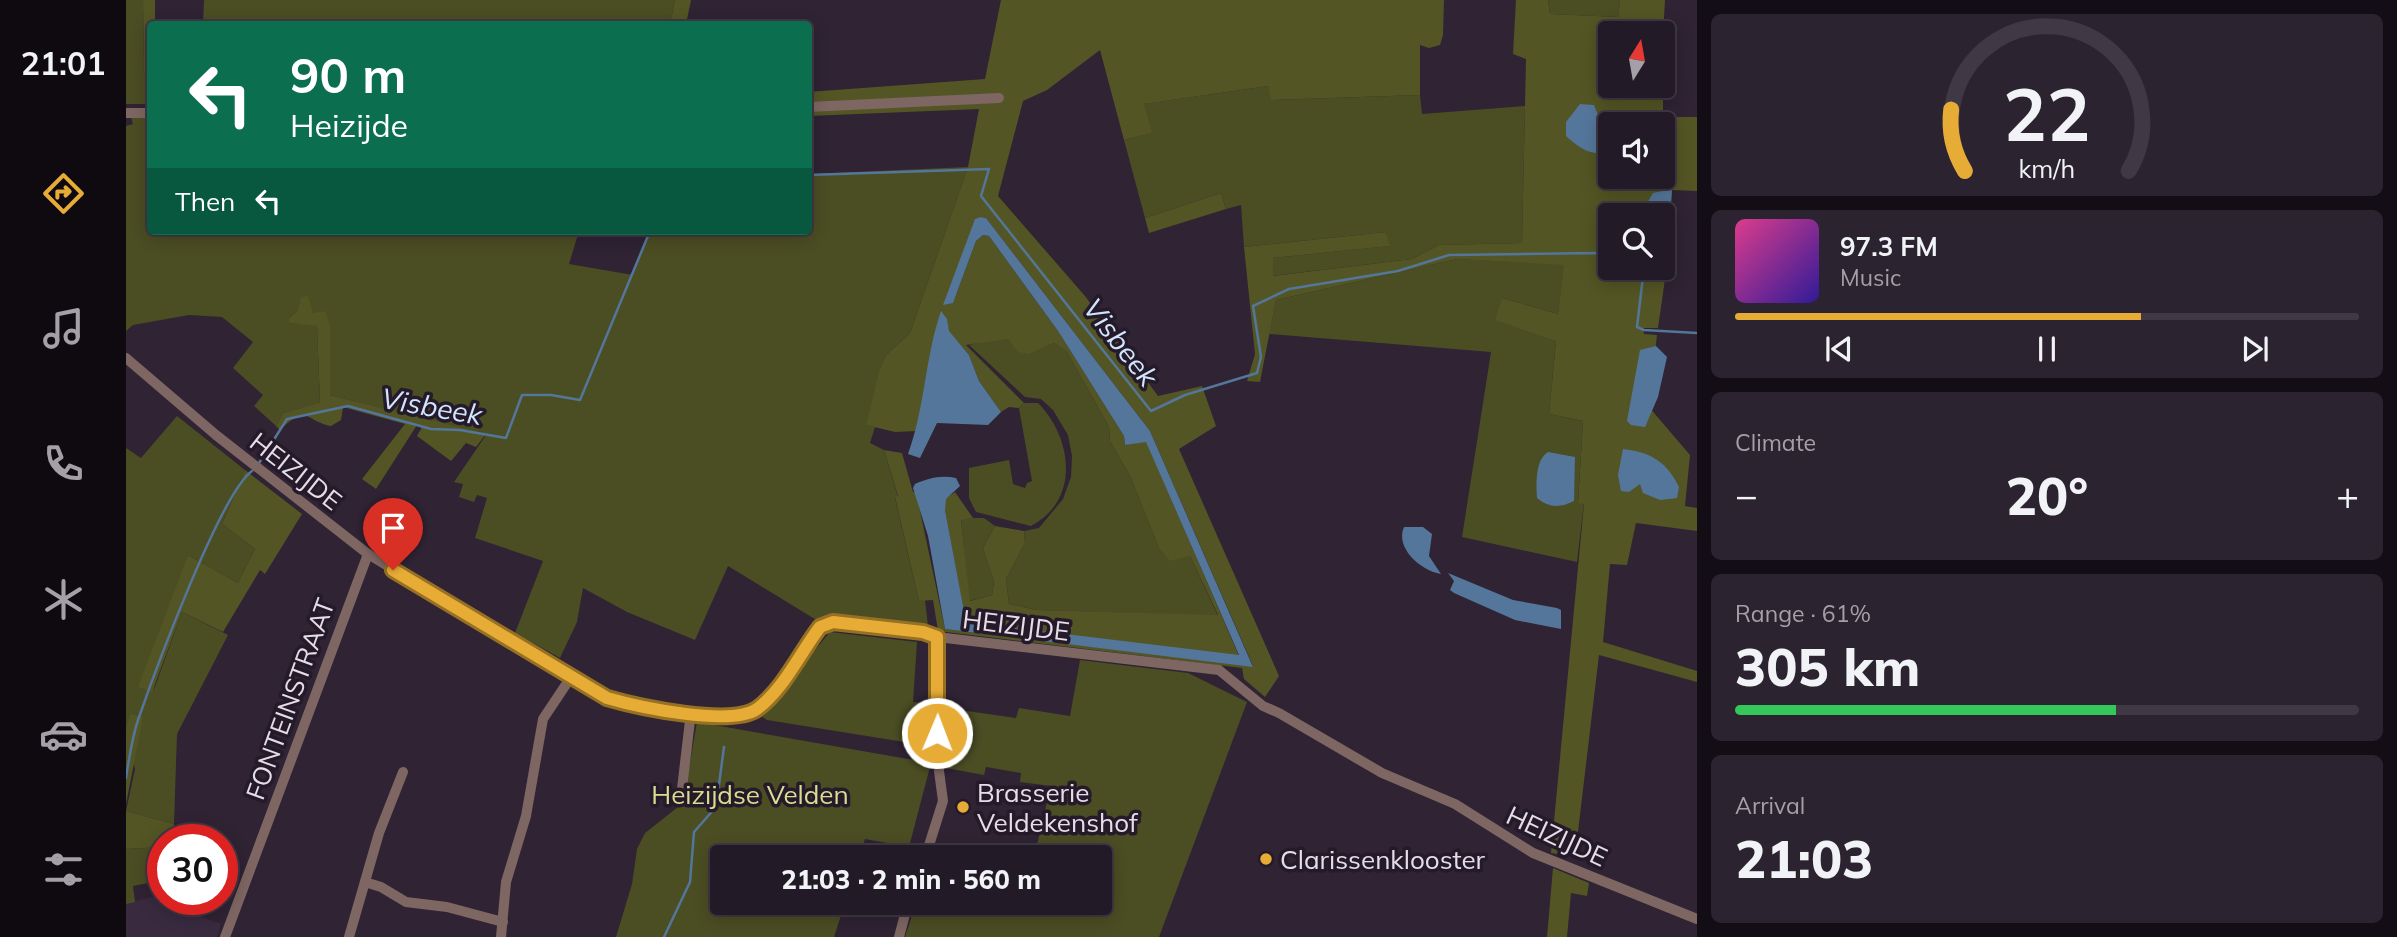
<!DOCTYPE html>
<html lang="en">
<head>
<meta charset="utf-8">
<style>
	:root { --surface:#231a27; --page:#2b232f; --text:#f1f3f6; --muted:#a3a1a7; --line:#403844; --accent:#e7ac36 }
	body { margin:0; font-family:Mulish,sans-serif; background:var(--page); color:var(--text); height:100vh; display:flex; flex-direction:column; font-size:26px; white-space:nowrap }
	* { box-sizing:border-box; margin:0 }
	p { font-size:23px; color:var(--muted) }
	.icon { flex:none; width:38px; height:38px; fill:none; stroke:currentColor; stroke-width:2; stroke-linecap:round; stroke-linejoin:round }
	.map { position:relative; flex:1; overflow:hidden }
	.side { display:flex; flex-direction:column; gap:14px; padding:14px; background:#130e15; width:700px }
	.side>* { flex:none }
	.banner { position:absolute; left:21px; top:21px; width:665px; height:214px; border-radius:7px; box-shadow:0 4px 18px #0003,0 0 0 2px var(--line); background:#0b6e4f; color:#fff; overflow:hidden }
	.needle { width:46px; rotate:11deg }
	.fabs { position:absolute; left:1472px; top:21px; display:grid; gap:14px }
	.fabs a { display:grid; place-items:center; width:77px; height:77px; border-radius:7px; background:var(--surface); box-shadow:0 4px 18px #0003,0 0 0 2px var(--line); font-size:35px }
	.speed { position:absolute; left:21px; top:824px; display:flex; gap:14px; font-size:35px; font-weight:700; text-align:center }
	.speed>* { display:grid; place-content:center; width:91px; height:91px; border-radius:50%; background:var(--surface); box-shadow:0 4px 18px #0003,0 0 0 2px var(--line); line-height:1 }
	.speed .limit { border:10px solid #d22; background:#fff; color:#111 }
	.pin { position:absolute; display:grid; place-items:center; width:60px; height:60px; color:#fff; margin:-72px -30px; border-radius:50% 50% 50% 0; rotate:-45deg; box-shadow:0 0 7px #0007 }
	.pin .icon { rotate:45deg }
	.me { position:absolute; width:77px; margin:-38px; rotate:1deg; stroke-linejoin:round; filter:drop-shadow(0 0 5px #0008) }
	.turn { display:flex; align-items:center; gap:24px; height:147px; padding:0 28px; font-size:32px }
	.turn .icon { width:91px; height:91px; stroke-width:2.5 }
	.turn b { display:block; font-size:49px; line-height:60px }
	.then { display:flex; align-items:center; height:66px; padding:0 28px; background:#0003; gap:14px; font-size:26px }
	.big { font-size:52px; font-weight:800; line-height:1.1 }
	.side .card { flex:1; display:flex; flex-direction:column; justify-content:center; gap:10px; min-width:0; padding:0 24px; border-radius:10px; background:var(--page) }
	.side .dial { align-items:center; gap:0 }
	.dial svg { height:182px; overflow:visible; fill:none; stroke:var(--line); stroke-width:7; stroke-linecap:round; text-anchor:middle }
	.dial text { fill:var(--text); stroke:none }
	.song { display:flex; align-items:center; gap:21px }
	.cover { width:84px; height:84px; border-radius:10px; background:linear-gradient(135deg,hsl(330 70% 55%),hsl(250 70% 35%)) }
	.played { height:7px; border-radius:4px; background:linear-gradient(90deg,var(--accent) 65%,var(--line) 65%) }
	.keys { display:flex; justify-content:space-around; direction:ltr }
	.heat { display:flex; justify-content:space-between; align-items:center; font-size:38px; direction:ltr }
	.charge { height:10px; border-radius:5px; background:linear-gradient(90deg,#34c759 61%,var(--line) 0) }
	.trip { position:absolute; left:584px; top:845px; width:402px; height:70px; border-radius:7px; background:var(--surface); box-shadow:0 4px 18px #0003,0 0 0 2px var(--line); font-weight:800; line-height:70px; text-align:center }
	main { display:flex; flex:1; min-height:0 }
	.tabs { display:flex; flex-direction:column; width:126px; justify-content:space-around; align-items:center; background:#0e0a10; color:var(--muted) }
	.tabs .icon { width:49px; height:49px }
	.tabs .selected { color:var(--accent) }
	.tabs b { font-size:32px; color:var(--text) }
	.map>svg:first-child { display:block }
</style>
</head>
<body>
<main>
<nav class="tabs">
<b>21:01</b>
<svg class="icon selected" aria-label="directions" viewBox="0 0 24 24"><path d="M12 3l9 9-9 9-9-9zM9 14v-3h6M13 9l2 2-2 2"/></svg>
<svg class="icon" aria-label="music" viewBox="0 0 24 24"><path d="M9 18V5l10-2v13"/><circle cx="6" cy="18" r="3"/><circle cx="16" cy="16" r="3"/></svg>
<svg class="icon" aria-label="phone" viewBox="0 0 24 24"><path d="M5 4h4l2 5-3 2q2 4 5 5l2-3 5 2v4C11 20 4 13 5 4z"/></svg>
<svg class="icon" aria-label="climate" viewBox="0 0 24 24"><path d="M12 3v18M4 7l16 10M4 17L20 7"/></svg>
<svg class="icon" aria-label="car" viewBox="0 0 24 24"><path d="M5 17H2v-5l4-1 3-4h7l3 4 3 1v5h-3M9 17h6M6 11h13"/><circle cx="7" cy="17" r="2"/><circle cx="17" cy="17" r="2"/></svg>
<svg class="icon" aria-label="filters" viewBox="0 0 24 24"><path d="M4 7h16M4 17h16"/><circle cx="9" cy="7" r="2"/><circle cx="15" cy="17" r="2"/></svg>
</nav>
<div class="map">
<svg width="1571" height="937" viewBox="0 0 1571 937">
	<rect width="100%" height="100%" fill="#2f2334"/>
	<path fill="#392a40" d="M 37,895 L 38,905 L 44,905 L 95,924 L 91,937 L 0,937 L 0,903 Z"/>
	<g fill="#4b4d23">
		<path d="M 0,0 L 17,0 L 18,73 L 24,73 L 24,104 L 0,104 Z"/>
		<path d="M 78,0 L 549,0 L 544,24 L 77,24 Z"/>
		<path d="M 1422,0 L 1494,0 L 1492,17 L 1424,14 Z"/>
		<path d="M 1142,86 L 1146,100 L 1294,95 L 1296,114 L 1399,106 L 1396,243 L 1313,245 L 1286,259 L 1146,276 L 1147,258 L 1263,246 L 1260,232 L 1118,247 L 1115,205 L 1100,209 L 1095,193 L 1019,218 L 998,140 L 1025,133 L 1017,104 Z"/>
		<path d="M 5,117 L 24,118 L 24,231 L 453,231 L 443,264 L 507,275 L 524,231 L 682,231 L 683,174 L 842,167 L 784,333 L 760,355 L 741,425 L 749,427 L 744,443 L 758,450 L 772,497 L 769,498 L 793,601 L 799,600 L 802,626 L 709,614 L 692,621 L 602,566 L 569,640 L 501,612 L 457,588 L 451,622 L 434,658 L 389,633 L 417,561 L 349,538 L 361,498 L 351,495 L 348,502 L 333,497 L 337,484 L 328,482 L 360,435 L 204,395 L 204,325 L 187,313 L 172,310 L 163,318 L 163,323 L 191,325 L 194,404 L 157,413 L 150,426 L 128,406 L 137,395 L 107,368 L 127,342 L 96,317 L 63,315 L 7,325 L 0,331 L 0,126 L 7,124 Z"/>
		<path d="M 1331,259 L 1439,264 L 1432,314 L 1376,298 L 1430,341 L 1423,414 L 1457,421 L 1452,502 L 1458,503 L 1451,562 L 1336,537 L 1365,352 L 1143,334 L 1150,300 Z"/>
		<path d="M 869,339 L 882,339 L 902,353 L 928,343 L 941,352 L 983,427 L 984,441 L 1004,476 L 1033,548 L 1064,556 L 1092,616 L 911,610 L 883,604 L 880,579 L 899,543 L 898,531 L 913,528 L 937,499 L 945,477 L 946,456 L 942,435 L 927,410 L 915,399 L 899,397 L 843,345 Z"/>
		<path d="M 898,403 L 912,403 C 946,437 955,500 905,526 L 850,512 L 843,498 L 843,468 L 883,460 L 887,484 L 899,488 L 901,483 L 906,481 L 893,408 Z"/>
		<path d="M 51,416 L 119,470 L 96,524 L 129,549 L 112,583 L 62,555 L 27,692 L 56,612 L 102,635 L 51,734 L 48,824 L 0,811 L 9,769 L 0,730 L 0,448 L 15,458 Z"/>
		<path d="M 847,518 L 858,518 L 869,526 L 857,548 L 868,582 L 866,595 L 843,601 L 835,519 Z"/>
		<path d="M 704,632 L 791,642 L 787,702 L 806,704 L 803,746 L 641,720 L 634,715 Z"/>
		<path d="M 954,660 L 1062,673 L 1121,702 L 1033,937 L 779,937 L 790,903 L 855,903 L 868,908 L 870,903 L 975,903 L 975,858 L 908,857 L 925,786 L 894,782 L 895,773 L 860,767 L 858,775 L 820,768 L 820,708 L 890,718 L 893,708 L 944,716 Z"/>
		<path d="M 571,722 L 805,763 L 783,847 L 739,839 L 733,857 L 597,858 L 597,903 L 719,903 L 708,937 L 490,937 L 506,884 L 511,849 L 519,833 L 557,803 Z"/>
		<path d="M 37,847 L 37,871 L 31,871 L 32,881 L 7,886 L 9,902 L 0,904 L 0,849 Z"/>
	</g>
	<g fill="#535524" fill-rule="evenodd">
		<path d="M 17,0 L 29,0 L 29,24 L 24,24 L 24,73 L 18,73 Z"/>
		<path d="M 549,0 L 565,0 L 560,24 L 544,24 Z"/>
		<path d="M 875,0 L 1318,0 L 1317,35 L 1314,45 L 1303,48 L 1294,45 L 1294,95 L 1145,100 L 1142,86 L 1018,104 L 1026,133 L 998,140 L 974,50 L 921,90 L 897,101 L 872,196 L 959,296 L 1032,396 L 1076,386 L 1090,426 L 1053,449 L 1153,676 L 1139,697 L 1118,679 L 1116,668 L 812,631 L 807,600 L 793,601 L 769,497 L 772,496 L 758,450 L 776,453 L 787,492 L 790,492 L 819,629 L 1127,666 L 1024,431 L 860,218 L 855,217 L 827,303 L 850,241 L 857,235 L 863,236 L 932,331 L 998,436 L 999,445 L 1020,441 L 1113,656 L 839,622 L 819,510 L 819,499 L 829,492 L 847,518 L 835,520 L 844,601 L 866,595 L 868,582 L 857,548 L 869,526 L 898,531 L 899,543 L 880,579 L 883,604 L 911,610 L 1092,615 L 1064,556 L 1044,561 L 1033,548 L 1004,476 L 984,441 L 983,427 L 941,352 L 928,343 L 902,354 L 892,352 L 882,339 L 840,345 L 898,403 L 893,408 L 883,407 L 875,412 L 853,381 L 843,355 L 822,331 L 800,389 L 791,431 L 769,432 L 740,425 L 753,372 L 760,355 L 784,333 L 842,167 L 853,109 L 683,116 L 682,92 L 859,79 Z"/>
		<path d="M 1390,0 L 1422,0 L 1424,14 L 1492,17 L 1494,0 L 1539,0 L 1537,35 L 1484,33 L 1484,86 L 1536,86 L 1537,74 L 1537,117 L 1571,117 L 1571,191 L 1546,190 L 1540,272 L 1532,328 L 1517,328 L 1518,334 L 1531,335 L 1523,407 L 1564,455 L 1559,506 L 1571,508 L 1571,531 L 1510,523 L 1501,565 L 1484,564 L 1477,642 L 1571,671 L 1571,682 L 1473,655 L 1449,857 L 1425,853 L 1458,504 L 1452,503 L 1457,421 L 1423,414 L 1430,341 L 1369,320 L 1376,298 L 1432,314 L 1438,265 L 1331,259 L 1150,300 L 1134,382 L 1121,381 L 1129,354 L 1118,247 L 1260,232 L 1264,246 L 1147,258 L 1147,276 L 1286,259 L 1313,245 L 1396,243 L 1400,59 L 1387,54 ZM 1484,124 L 1536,124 L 1536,177 L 1484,177 ZM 1484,215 L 1536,215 L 1536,268 L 1484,268 Z"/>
		<path d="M 1095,193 L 1100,209 L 1023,233 L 1019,218 Z"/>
		<path d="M 182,296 L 187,313 L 199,311 L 204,325 L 204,395 L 360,434 L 350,447 L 340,443 L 325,461 L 291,436 L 296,427 L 291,425 L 250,489 L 236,479 L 279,424 L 217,407 L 215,420 L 205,426 C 179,421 182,403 154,430 L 150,426 L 157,413 L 194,403 L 191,326 L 163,323 L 163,318 L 172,310 L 175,297 Z"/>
		<path d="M 119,470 L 176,514 L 139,574 L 134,570 L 97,632 L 56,612 L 26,692 L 12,687 L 62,555 L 112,583 L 129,549 L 96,524 Z"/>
		<path d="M 4,714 L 17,717 L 0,804 L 0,730 Z"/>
		<path d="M 0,811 L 48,824 L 47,840 L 37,840 L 37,847 L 0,849 Z"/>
		<path d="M 1427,868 L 1463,883 L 1461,896 L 1445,893 L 1441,937 L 1421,937 Z"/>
	</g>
	<g fill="#54769b">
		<path d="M 1454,104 L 1468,105 L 1472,115 L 1485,120 L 1484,152 C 1466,157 1453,148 1440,136 L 1440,122 Z"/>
		<path d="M 1546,189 L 1545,204 L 1522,215 L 1520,205 L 1527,193 Z"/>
		<path d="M 855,217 L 860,218 L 1024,431 L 1127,667 L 819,629 L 802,536 L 787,488 L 789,484 C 803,478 815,475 830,478 L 834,486 L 820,499 L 819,510 L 840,622 L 1113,655 L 1020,442 L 999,445 L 998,436 L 932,331 L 863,236 L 857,235 L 850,241 L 827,303 L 817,305 L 849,219 Z"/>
		<path d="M 815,311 L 821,319 L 823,331 L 843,355 L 853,381 L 875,412 L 862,425 L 811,423 L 794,458 L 782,454 C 799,408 799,357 815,311 Z"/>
		<path d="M 1530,346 L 1541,357 L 1532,397 L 1519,427 L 1505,425 L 1501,421 L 1514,350 Z"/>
		<path d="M 1497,449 C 1525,452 1541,462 1553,487 L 1551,498 L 1534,500 L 1517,493 L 1514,484 L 1503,492 L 1495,491 L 1492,475 Z"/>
		<path d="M 1422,452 L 1449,457 L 1448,501 C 1434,508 1423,508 1411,498 C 1410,484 1409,460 1422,452 Z"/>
		<path d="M 1278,527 L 1297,527 L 1306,534 L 1303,556 L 1315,574 C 1293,570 1269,547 1278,527 Z"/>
		<path d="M 1322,573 L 1387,600 L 1431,608 L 1435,610 L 1435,629 L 1389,620 L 1328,593 L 1324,590 L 1328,581 Z"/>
	</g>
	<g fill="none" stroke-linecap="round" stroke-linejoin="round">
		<g stroke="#54769b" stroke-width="2.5">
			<path d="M 682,175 L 863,169 L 855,196 L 1025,411 L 1059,395 L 1131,373 L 1135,357 L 1127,306 L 1163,289 L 1272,271 L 1323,255 L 1473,253 L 1484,260"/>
			<path d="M 1518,268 L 1511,327 L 1518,330 L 1571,333"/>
			<path d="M 133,463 L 161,419 L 222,406 L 305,429 L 334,430 L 380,438 L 396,395 L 425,395 L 454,400 L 524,231"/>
			<path d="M 0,778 C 3,758 6,738 12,720 C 28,674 94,494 126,471"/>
			<path d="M 538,937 L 564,882 L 568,832 L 590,807 L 598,747"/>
		</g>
		<g stroke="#7e6662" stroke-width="10">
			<path d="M 682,107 L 873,98"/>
			<path d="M 0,113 L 24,113"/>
			<path d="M 0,358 L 90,435 L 242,554 L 481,698 L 542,710 L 596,716 L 619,714 L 631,709 L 643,697 L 694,627 L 707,622 L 798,632 L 811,637 L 1093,670 L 1137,706 L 1153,713 L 1256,773 L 1329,804 L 1407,853 L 1571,919"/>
			<path d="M 555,797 L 565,712"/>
			<path d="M 799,858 L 817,801 L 811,756 L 811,637"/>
			<path d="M 239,882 L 255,887 L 280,902 L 321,907 L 377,922"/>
			<path d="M 99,937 L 242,554"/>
			<path d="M 223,937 L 253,833 L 277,772"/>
			<path d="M 375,937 L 380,882 L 400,816 L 417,719 L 445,677"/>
			<path d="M 773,937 L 782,903"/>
		</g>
	</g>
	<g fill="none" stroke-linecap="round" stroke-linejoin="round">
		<defs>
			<path id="route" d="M 267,570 L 481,698 C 512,707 605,727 631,709 C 658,689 674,653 694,627 L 707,622 L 797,632 L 811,637 L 811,733"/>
		</defs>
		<use href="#route" stroke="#967023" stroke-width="18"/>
		<use href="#route" stroke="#e7ac36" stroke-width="12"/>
	</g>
	<g fill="#e7ac36" stroke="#251a2a" stroke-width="2.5">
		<circle cx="837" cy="807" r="7"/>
		<circle cx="1140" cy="859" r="7"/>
	</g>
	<g text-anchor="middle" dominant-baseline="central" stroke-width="7" stroke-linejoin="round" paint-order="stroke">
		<g font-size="26" fill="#e5dee9" stroke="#251a2a">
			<text transform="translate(170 471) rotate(38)">HEIZIJDE</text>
			<text transform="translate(890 625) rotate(7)">HEIZIJDE</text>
			<text transform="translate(164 699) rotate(-70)">FONTEINSTRAAT</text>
			<text transform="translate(1431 836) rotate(25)">HEIZIJDE</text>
		</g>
		<g font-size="26" fill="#e5dee9" stroke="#251a2a" text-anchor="start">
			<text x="851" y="792">Brasserie<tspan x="851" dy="30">Veldekenshof</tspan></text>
			<text x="1154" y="859">Clarissenklooster</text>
		</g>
		<g font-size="26" fill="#d9dd8f" stroke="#251a2a">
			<text x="624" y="794">Heizijdse Velden</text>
		</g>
		<g font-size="28" font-style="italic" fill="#d1e6fe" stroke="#251a2a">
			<text transform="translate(995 342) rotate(52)">Visbeek</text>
			<text transform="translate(306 406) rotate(10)">Visbeek</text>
		</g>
	</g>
</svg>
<div class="fabs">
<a><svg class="needle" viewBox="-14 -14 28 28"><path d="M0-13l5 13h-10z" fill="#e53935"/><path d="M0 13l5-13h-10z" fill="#a3a1a7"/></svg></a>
<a><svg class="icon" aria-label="sound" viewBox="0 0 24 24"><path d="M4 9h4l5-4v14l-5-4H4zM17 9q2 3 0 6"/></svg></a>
<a><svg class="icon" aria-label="search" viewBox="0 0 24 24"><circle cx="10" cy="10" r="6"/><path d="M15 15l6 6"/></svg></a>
</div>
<div class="speed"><div class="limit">30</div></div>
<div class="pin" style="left:267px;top:570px;background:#d93025"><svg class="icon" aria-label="arrive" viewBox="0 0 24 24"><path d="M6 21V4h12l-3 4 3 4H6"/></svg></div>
<svg class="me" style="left:811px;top:733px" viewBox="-20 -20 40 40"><circle r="17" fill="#e7ac36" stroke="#fff" stroke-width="3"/><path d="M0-11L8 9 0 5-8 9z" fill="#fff"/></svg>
<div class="trip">21:03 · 2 min · 560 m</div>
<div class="banner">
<div class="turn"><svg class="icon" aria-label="left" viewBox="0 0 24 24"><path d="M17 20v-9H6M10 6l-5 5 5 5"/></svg><div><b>90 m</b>Heizijde</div></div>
<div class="then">Then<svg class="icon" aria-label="left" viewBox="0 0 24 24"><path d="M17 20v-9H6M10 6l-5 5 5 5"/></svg></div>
</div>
</div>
<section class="side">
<div class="card dial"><svg viewBox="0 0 100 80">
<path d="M14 69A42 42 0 1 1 86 69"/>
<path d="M14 69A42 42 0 0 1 8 42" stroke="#e7ac36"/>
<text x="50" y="56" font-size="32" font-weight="700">22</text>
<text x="50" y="72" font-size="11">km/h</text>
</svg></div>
<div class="card">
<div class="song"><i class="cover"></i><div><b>97.3 FM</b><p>Music</p></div></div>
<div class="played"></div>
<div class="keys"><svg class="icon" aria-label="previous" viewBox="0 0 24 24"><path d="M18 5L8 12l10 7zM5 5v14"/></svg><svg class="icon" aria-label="pause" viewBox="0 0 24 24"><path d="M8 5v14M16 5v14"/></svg><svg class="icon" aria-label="next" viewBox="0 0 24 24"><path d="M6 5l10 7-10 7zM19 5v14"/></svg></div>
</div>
<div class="card"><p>Climate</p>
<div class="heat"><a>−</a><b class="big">20°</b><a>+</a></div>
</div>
<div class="card"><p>Range · 61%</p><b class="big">305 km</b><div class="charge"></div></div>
<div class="card"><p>Arrival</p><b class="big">21:03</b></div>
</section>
</main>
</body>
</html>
